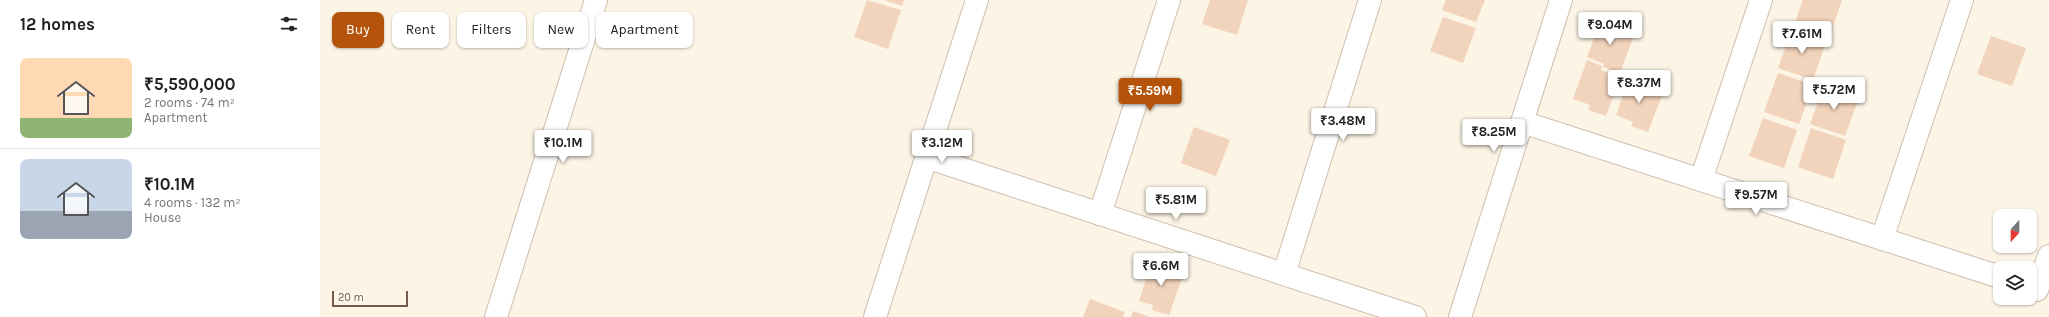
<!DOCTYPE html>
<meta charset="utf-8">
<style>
body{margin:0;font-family:Karla,sans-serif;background:#f6f6f6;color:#222;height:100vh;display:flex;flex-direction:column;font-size:15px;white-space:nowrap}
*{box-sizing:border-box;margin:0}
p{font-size:13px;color:#767676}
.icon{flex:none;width:22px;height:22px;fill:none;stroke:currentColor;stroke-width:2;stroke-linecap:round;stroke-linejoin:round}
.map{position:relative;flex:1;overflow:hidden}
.panel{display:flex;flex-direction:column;background:#fff;width:320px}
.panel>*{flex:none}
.guide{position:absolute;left:12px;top:12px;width:380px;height:36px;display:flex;gap:8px}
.needle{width:26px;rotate:201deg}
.tools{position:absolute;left:1673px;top:209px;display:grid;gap:8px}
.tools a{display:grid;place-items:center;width:44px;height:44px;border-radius:8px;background:#fff;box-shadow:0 1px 3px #0004;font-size:20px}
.scale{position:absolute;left:12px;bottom:10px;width:76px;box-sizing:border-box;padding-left:4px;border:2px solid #755a4a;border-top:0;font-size:11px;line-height:14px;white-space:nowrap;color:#755a4a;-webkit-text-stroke:3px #fff8eb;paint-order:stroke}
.price{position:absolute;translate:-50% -34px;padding:0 9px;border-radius:4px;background:#fff;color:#222;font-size:13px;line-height:26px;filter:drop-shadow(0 1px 2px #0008)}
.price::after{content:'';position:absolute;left:50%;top:24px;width:12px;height:9px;margin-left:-6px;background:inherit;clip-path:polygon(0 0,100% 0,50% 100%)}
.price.selected{background:#b45309;color:#fff}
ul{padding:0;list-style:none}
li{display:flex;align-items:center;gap:12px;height:100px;padding:0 20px}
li+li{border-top:1px solid #e0e0e0}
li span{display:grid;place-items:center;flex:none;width:112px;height:80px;border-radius:8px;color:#555}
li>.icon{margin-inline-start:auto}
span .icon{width:48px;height:48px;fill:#fffc;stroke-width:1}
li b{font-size:17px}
h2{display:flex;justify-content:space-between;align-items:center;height:48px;padding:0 20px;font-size:17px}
.tag{padding:0 14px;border-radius:8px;background:#fff;box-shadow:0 1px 3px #0004;font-size:14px;line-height:36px}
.tag.selected{background:#b45309;color:#fff}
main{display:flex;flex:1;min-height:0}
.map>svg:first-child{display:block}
</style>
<main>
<section class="panel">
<h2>12 homes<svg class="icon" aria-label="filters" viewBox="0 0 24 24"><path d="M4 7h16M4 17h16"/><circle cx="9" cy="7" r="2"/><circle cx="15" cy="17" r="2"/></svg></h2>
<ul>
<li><span style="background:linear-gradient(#ffd9b3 75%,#8fb573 0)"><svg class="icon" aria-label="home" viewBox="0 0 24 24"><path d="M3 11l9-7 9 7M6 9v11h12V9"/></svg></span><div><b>₹5,590,000</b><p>2 rooms · 74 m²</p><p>Apartment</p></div></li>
<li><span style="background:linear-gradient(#c9d6e8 65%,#9aa5b1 0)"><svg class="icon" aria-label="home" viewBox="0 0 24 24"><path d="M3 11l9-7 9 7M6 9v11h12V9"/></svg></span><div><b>₹10.1M</b><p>4 rooms · 132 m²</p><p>House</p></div></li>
</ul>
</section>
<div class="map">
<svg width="1729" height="317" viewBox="0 0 1729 317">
<rect width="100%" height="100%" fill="#fcf4e5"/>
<g fill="#f2d3bc">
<polygon points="547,0 581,10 568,49 534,37"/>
<polygon points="564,0 584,0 582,6"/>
<polygon points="890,0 928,0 917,35 882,24"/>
<polygon points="1126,0 1165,0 1156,22 1122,10"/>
<polygon points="1483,0 1522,0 1509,37 1474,25"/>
<polygon points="1123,17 1156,28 1143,63 1110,51"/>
<polygon points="1282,17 1297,23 1295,29 1314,35 1300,73 1283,67 1284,64 1267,57"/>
<polygon points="1472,29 1506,42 1493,80 1458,68"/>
<polygon points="1671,36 1706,48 1692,86 1657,74"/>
<polygon points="1267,60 1282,66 1281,70 1300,77 1286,116 1268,110 1270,105 1253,99"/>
<polygon points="1458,73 1493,85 1479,124 1444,112"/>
<polygon points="1310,76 1325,82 1323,86 1343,93 1328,132 1311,126 1313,122 1296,115"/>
<polygon points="1504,85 1539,98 1525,136 1490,124"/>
<polygon points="1443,118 1477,130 1464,168 1429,156"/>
<polygon points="874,127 910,140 896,176 861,163"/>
<polygon points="1491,128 1526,140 1513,179 1478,167"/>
<polygon points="832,261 864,272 849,315 832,310 833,305 819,301"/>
<polygon points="770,299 805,312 803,317 763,317"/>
<polygon points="813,311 830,317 811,317"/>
</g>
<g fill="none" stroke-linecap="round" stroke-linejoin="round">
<g stroke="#d0beae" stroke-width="24">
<g id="minor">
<polyline points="1202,122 1680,277"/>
<polyline points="606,157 1095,317"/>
<polyline points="1381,180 1441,0"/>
<polyline points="780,214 849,0"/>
<polyline points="1562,239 1642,0"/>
<polyline points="964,274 1050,0"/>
<polyline points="1710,287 1717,290 1729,256"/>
<polyline points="176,317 276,0"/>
<polyline points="555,317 657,0"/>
<polyline points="1140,317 1241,0"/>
</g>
</g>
<use href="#minor" stroke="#fff" stroke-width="22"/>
</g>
</svg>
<div class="tools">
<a><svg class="needle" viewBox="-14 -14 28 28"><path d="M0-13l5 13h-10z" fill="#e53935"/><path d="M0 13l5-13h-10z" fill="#767676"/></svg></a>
<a><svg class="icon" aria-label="layers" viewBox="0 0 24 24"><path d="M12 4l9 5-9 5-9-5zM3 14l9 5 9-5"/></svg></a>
</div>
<div class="scale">20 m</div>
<b class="price" style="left:1290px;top:46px">₹9.04M</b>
<b class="price" style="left:1482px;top:55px">₹7.61M</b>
<b class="price" style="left:1319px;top:104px">₹8.37M</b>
<b class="price" style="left:1514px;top:111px">₹5.72M</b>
<b class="price selected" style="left:830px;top:112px">₹5.59M</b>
<b class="price" style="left:1023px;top:142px">₹3.48M</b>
<b class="price" style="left:1174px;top:153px">₹8.25M</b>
<b class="price" style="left:243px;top:164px">₹10.1M</b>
<b class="price" style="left:622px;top:164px">₹3.12M</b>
<b class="price" style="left:1436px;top:216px">₹9.57M</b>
<b class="price" style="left:856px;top:221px">₹5.81M</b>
<b class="price" style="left:841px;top:287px">₹6.6M</b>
<div class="guide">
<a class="tag selected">Buy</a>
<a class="tag">Rent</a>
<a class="tag">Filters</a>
<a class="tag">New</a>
<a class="tag">Apartment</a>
</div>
</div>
</main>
